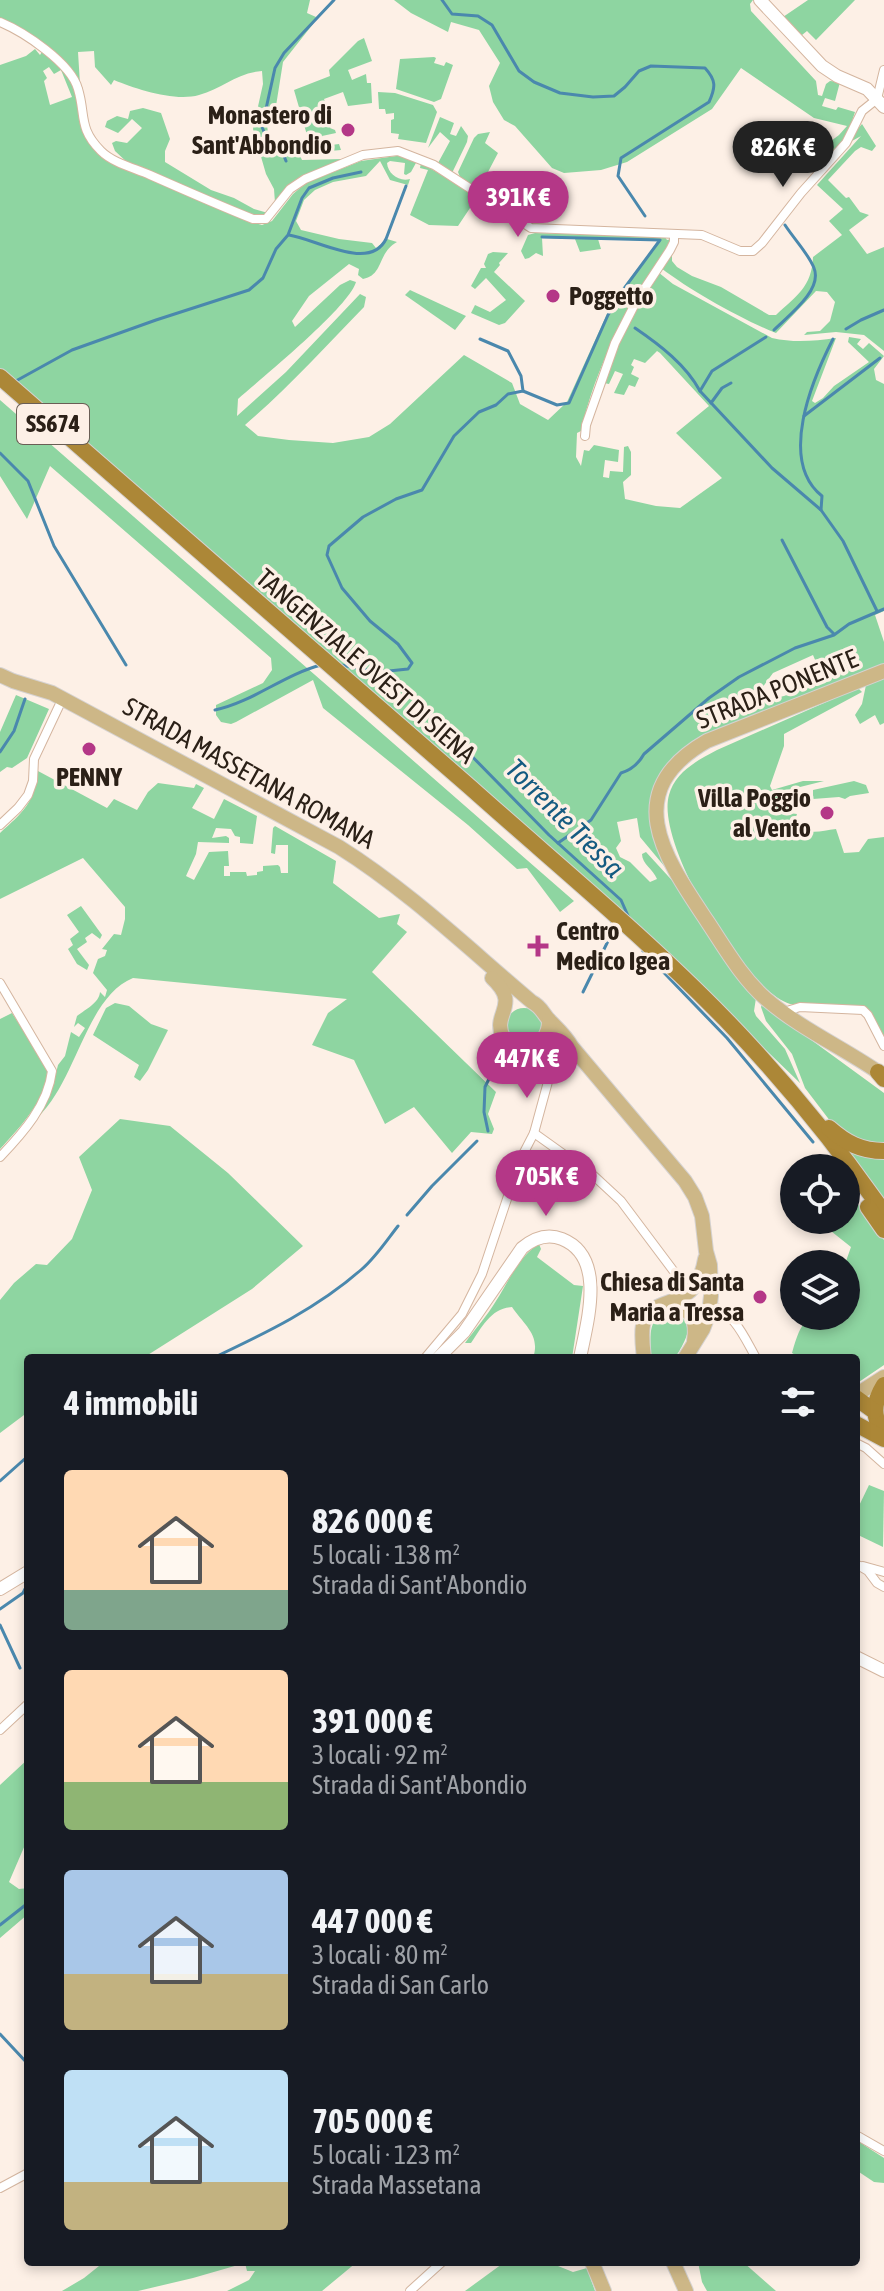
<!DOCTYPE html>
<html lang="it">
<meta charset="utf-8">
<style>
body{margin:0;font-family:"Asap Condensed",sans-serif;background:#20242c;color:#f1f3f6;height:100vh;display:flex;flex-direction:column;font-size:30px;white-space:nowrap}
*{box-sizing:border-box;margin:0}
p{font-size:26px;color:#9ea1a6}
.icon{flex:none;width:44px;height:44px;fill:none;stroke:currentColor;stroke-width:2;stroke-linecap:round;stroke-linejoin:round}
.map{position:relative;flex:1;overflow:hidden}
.details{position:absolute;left:24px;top:1354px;width:836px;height:912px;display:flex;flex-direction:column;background:#171b24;border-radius:8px;box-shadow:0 4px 12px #0003}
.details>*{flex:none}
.buttons{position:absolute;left:780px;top:1154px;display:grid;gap:16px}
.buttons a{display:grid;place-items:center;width:80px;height:80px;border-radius:50%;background:#171b24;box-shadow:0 4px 12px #0003;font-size:40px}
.price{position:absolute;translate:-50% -68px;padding:0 18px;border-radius:28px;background:#b43787;color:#fff;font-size:26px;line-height:52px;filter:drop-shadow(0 2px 4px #0008)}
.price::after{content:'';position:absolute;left:50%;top:48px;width:24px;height:18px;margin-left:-12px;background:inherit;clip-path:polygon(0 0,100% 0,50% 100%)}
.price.current{background:#222;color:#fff}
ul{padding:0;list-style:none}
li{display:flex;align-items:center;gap:24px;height:200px;padding:0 40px}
li span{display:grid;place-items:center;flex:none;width:224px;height:160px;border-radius:8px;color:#555}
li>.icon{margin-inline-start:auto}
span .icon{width:96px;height:96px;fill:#fffc;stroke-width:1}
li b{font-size:34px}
h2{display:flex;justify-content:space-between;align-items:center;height:96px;padding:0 40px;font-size:34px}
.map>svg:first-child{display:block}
</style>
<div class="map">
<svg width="884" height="2291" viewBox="0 0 884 2291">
<rect width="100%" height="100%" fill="#fdf0e6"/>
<g fill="#8ed5a1" fill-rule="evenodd">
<path d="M0,0H310L307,13L316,17L313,24L283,62L276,106L269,111C263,136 272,143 292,156L298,152L302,160L343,159C314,176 297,171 275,203L274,189L266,174L253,129L263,84L262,71C236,73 222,89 199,95C175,102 136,89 114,80L111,85L95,67L94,51L78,52L80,84L17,27L0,18Z"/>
<polygon points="394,0 753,0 750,4 751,11 816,81 818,95 822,96 826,84 830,81 840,82 835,101 825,98 822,106 836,110 838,107 855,112 845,142 833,156 824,153 814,144 815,138 823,147 839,135 847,126 814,118 741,68 712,109 627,162 601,170 564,173 552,168 515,126 504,120 493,102 489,86 500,63 479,30 451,22 448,32 411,13"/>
<polygon points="808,0 855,0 816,40 807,31 802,35 783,17"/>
<polygon points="364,38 372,61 348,70 352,80 366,74 367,83 371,83 372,103 348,106 343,92 324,99 333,122 330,128 335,130 336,133 322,136 324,146 339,144 341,150 319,152 311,149 294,90 330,76 329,70 358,41"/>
<path d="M35,49L40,55L42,52L55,61L75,85L92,145L251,222L262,225L272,221L293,194L306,183L361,161L403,155L417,161L411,172L406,175L404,174L405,163L390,161L387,163C388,174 399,182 410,179L408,185L390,180L380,161L366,176L333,182L315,190L304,200L296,221L301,230L339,239L372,243L376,248L387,239L397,242C377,253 384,275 363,279L358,275L359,269L349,264L309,296L292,321L295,327L340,285L350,280L356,282C349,307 262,378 238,399L237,416L286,372L360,294L366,297L364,307C325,347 288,388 245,425L258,436L289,440L333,443L369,437L390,424L464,355L512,383L520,404L548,420L567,402L607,314L622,289L659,241L598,239L601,249L580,252L575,239L542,238L543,256L536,253L529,258L525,259L521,251L528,235L535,233L665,237L667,240L671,239V243C631,301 597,361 581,431L577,433L576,457L581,466L584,450L589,451L594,445L619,450L618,462L605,460L603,477L609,478L610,471L623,472L624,447L628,446L631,452V475L623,482L625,499L656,506L680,508L722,478L676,433L709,406L660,353L657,351L645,363L634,359L631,365L634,367L631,374L639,378L635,387L629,385L624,395L614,393L623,374L615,371L609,384L604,383C617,343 636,309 658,272L673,284L772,338C794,343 814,341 836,338L812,401L815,403L823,398L834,386L869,362L848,342L849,337L861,339L857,344L863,349L869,343L884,356L874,369L876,380L884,384V611L875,615L884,642V666L764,712L661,775L655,785L652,799L670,873L640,837L637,818L617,822L621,841L616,848L620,857L630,862L650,882L657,879C653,869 642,864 642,854L646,852L679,888L756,998L754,1011L756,1016L785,1049L800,1083L740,1025L0,370V65L26,56ZM49,67L54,74L61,70L72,97L50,105L44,81L47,78L43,71ZM813,655L824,681L784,696L762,701V688L773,673Z"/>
<polygon points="434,57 436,58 434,63 444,66 446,62 453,65 441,99 434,102 396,89 400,59"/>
<polygon points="378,92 395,93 433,105 437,112 426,143 398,139 399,134 391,133 391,120 394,119 394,113 386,114 385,109 379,109"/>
<polygon points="143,108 161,113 170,139 165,151 165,162 211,190 234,198 254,209 268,213 266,215 253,217 130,165 115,151 112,143 116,141 127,143 142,128 132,119 118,133 105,127 107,121 117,116 128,119 130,111"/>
<polygon points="440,117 454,123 450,134 456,136 461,126 468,136 467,142 452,173 438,163 450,141 440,132 428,148"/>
<path d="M862,124L876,146L872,151L861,147L855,151L828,180L846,198L849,197L860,212L869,215L849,230L867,254L884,247V351L864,335L836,332L804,335L807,332L820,331L830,321L835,302L827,292L816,291L776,333C741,319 691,291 661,268L672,253V261L677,267L692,276L721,287L769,315H776C796,296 812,287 813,257L842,235L829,221L843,209L817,185L861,136L852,141L855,132Z"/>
<polygon points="490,132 485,143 498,153 479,189 460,177 458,172 474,138 478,134"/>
<polygon points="421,163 478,196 458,226 429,225 410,215 428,170 420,168"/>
<polygon points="493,252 508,253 499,263 500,265 494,272 525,301 505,323 499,325 471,313 475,305 490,312 506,300 486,278 475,289 471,286 481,268 486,268 484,264 488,254"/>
<polygon points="410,290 466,316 455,330 405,295"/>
<polygon points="0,400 574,901 560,912 527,868 517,869 468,825 323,708 313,680 236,722 231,724 221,722 216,715 216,705 263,683 272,670 271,658 50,466 27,519 0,476"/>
<polygon points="884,677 884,723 880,725 875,715 860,724 855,715 862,704 866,685"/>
<path d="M858,688L862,692L784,734V746L770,786L772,790L803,781H824L784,791L789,813L797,814L795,820C804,837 819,831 836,829L844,853L859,852L868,839L884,837V1042L865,1009L790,1004C744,990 655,843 669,795C675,772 698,760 717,750Z"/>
<polygon points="16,695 49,709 27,758 12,768 7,767 0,772 0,732"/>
<path d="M38,771L107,808L114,799L137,810L148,792L158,783L194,788L196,784L204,788L192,808L214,819L224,799L257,816L253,844L240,843V837L235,836L231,829L216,828L212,838L226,836L229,838V843L198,842L196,854L186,876L194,880L209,852L228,851L229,866H224V876H230V872H246L247,876L257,875V872L263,871V866L278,865L280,867L281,873H288V845H276L275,854L271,853L273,828L275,826L336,861L333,883L379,918L400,914L397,924L407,932L372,972L496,1092L488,1114L494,1129L492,1134L471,1132L452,1153L414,1107L385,1124L354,1060L312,1045L328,1013L347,999L133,978C86,997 77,1080 38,1117L53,1085L58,1065L65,1056L71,1032L79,1037L85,1028L78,1023L74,1027L77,1016C86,1009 99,1003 100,992L105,997L107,990L93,973L98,959L105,956L107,950L102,949L114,934L121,935L125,919V907L83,858L0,899V833C22,813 35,803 38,771Z"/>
<polygon points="854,781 866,785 869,793 850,796 845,799 839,797 813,799 813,790"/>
<polygon points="81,906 102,935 100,939 92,933 85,938 87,942 77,949 89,965 87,970 77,964 68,949 73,945 70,939 79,932 67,915"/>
<polygon points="115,1003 129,1006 151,1024 168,1030 148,1070 140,1081 134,1077 139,1065 93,1035 106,1008"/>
<polygon points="762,1004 884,1093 884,1148 837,1130 805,1088 792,1054 766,1021 761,1007"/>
<circle cx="524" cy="1026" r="18"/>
<path d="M12,1013L47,1067C49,1098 19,1128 0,1149V1019Z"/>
<polygon points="120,1119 170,1126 228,1173 303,1246 252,1289 143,1358 28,1358 28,1412 0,1433 0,1300 14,1283 36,1264 47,1265 72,1239 92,1190 79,1157"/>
<polygon points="841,1144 884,1154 884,1204"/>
<path d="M846,1188L884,1240V1365L856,1384V1358H801L792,1353C803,1314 807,1316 846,1316L845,1264L851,1247L817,1220H846Z"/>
<path d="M539,1244L541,1249L537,1257L574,1285L583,1286L572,1358H533C541,1335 524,1325 512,1307C491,1308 482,1327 471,1343H465C475,1329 487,1316 496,1301C509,1281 518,1257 539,1244Z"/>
<path d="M667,1311C701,1313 687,1340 675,1358H651C651,1339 646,1319 667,1311Z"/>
<polygon points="869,1485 884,1491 883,1547 856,1534 856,1512"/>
<polygon points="28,1759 28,1838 9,1882 19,1889 28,1888 28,1914 0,1938 0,1785"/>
<polygon points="856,2140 884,2158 884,2183 874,2182 856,2170"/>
<polygon points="104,2262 357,2262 322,2291 227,2291 249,2280 255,2271 247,2271 245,2263 193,2278 138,2291 62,2291 84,2278"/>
<polygon points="508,2262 548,2262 573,2272 587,2268 595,2291 465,2291 502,2264"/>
<polygon points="698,2262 743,2262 776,2291 707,2291 702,2282"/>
</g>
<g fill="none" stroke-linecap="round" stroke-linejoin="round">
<g stroke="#4a88ad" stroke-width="3">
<path d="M442,0L452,14L478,16L492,25L519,71L534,82L560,93L593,97L614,96L625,87L639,71L651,66L705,68C716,80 716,87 709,102L621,158L618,176L645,216"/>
<polyline points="286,161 284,156 268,141 262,127 275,68 284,53 334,0"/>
<path d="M289,235C316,239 370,272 386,239L406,186"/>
<path d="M635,328C660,345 686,365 700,391"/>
<polyline points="846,329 861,320 884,310"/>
<path d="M774,330C788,316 823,290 814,268C808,253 794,239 785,225"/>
<polyline points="766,337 712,371 700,391 772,468 821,510 843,541 877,611"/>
<polyline points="14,382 72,350 156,320 249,290 263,278 276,249 288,235 302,198 309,188 333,178 361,172"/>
<polyline points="523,391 557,405 569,403 608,315 623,290 660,240 542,237"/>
<polyline points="711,403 722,388 731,383"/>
<polyline points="804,416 880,358"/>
<polyline points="0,453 28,481 54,546 126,665"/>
<path d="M821,510L822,496C778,461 812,380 833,339"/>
<polyline points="782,540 827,627 834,634"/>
<polyline points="336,664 377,672 409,692 549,835 621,900 629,918"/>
<polyline points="379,672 408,669 412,663 398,644 370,621 342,588 327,555 329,546 363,517 396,499 422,490 454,436 479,412 496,405 508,394 523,391 521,376 508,351 480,339"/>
<path d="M215,710C253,702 283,675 321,665"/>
<polyline points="0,752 14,731 25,699"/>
<path d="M558,843L591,820L621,773C631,770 639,763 644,754L709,698L739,677L795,648L834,635L849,624L884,609"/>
<polyline points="643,951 727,1038 813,1142"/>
<polyline points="583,992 611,935 612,919"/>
<polyline points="488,1131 484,1112 485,1087 502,1052"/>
<polyline points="407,1215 432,1186 477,1141"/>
<path d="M213,1358C266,1333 318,1308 362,1269C376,1257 387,1240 398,1226"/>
<polyline points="0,1481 28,1456"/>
<polyline points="27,1554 28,1545"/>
<polyline points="0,1609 23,1593 25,1589"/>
<polyline points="0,1625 20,1668"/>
<polyline points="0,1925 28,1903"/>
<polyline points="0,2034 28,2064"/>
</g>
<g stroke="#d4b59f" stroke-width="10">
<g id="street">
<path d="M0,22C24,32 71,63 78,89C86,115 78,128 101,151C113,163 134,168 150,175C184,190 218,205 253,219H266L290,189L305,179L363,155L398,151L434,165L531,228L702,235L740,251H753L762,243L801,193L846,143L862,111L877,99L884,70"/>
<polyline points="585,436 586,425 615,343 637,300 670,250 674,242 674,235"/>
<polyline points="0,825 18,808 28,795 33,781 34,759 59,706"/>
<path d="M0,983L52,1071C48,1105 23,1133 0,1157"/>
<polyline points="786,1014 790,1010 800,1007 863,1010 868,1015 884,1046"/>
<polyline points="534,1133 594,1176 621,1201 675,1273"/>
<path d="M710,1305C736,1315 743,1335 756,1358"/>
<polyline points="425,1358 462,1314 482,1274 520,1160 534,1133 549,1078 546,1070 529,1050"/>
<polyline points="856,1443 866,1448 884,1464"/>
<polyline points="856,1564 868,1571 877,1583 884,1587"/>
<polyline points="863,1566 884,1572"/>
<polyline points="0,1730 28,1704"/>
<polyline points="856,2135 884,2151"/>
<polyline points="0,2188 28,2173"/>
<polyline points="410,2291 442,2262"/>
</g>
</g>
<g stroke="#d4b59f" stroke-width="14">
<g id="secondary">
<polyline points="760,0 822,66 837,76 867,89 884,107"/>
<path d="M438,1358L464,1332L522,1248C534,1238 547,1233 562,1239C607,1257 587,1322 580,1358"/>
<polyline points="0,1589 28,1572"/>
<polyline points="856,1657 884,1671"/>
</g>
</g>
<g stroke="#d5d2d1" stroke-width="16">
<g id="primary">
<path d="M884,671L707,741C618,792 665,858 707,921C725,948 742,978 766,999C802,1030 846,1049 884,1076"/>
<path d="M0,675L13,681L52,693L339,847C409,891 469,949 532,1002C542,1007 543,1014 550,1021C560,1031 565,1035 572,1047L685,1181L695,1197L702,1216L706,1251L710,1265L711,1296L709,1313L703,1329L685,1358"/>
<path d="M492,978C522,1006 491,1013 503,1037C516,1063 550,1048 549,1020"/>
<path d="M666,1304C689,1306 698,1318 694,1341"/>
<path d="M644,1358C643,1348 641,1336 643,1325C650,1291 696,1316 705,1259"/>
<polyline points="856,1395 884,1377"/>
<polyline points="592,2262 604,2291"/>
<polyline points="673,2262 686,2291"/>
</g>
</g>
<g stroke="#d5d2d1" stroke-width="18">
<g id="highway">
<path d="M0,377C157,515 314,651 471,788C556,864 645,937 725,1019C783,1079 836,1144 884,1213"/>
<polyline points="878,1072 884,1079"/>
<path d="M829,1128C846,1143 861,1151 884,1151"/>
<polyline points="868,1207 884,1230"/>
<path d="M884,1385C872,1404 873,1417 884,1437"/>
<polyline points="856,1398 874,1411"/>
<polyline points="856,1424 884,1439"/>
</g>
</g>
<use href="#street" stroke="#fff" stroke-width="8"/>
<use href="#secondary" stroke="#fff" stroke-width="12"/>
<use href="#primary" stroke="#cdb787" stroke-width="14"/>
<use href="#highway" stroke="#ac8737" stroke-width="16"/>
</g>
<g fill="#b43787" stroke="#fdf0e6" stroke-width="3">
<circle cx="348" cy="130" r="8"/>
<circle cx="553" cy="296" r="8"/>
<circle cx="89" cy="749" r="8"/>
<circle cx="827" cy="813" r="8"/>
<path d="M534 934h8v8h8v8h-8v8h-8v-8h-8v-8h8z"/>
<circle cx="760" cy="1297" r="8"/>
</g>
<g text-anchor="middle" stroke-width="7" stroke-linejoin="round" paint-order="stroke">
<rect fill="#fdf0e6" stroke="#6a5e55" stroke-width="2" x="17" y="404" width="72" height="40" rx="6"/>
<g font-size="24" font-weight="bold" fill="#2b2017">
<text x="53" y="432">SS674</text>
</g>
<g font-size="26" font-weight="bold" fill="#2b2017" stroke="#fdf0e6" text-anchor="end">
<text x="332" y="124">Monastero di<tspan x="332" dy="30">Sant'Abbondio</tspan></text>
<text x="569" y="305" text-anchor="start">Poggetto</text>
<text x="89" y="786" text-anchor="middle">PENNY</text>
<text x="811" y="807">Villa Poggio<tspan x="811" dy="30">al Vento</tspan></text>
<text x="556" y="940" text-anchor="start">Centro<tspan x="556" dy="30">Medico Igea</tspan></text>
<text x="744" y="1291">Chiesa di Santa<tspan x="744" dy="30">Maria a Tressa</tspan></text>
</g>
<g font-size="26" fill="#2b2017" stroke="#fdf0e6">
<text transform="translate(366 666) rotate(41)" y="9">TANGENZIALE OVEST DI SIENA</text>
<text transform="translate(777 689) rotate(-22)" y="9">STRADA PONENTE</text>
<text transform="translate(249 773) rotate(29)" y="9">STRADA MASSETANA ROMANA</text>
</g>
<g font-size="28" font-style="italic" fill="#155b81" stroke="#fdf0e6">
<text transform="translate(565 818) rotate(45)" y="10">Torrente Tressa</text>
</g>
</g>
</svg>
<div class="buttons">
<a><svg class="icon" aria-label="locate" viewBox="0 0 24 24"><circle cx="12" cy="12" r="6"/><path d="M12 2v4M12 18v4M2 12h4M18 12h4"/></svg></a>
<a><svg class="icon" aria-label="layers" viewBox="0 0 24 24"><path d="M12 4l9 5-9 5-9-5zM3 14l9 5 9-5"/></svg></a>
</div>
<b class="price current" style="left:783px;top:189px">826K €</b>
<b class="price" style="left:518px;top:239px">391K €</b>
<b class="price" style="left:527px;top:1100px">447K €</b>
<b class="price" style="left:546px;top:1218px">705K €</b>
<section class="details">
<h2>4 immobili<svg class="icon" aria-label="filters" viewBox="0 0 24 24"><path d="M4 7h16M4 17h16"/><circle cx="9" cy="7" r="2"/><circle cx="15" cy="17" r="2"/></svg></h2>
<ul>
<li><span style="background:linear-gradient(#ffd9b3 75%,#7fa58c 0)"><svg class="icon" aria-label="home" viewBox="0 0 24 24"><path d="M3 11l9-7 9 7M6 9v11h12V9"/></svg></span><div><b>826 000 €</b><p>5 locali · 138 m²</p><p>Strada di Sant'Abondio</p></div></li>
<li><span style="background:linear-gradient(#ffd9b3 70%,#8fb573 0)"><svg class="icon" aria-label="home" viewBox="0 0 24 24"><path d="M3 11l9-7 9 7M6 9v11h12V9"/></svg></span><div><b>391 000 €</b><p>3 locali · 92 m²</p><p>Strada di Sant'Abondio</p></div></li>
<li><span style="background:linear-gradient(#a9c7e8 65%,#c2b280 0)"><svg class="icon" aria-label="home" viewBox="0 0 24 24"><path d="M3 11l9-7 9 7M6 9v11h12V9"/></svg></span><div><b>447 000 €</b><p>3 locali · 80 m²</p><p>Strada di San Carlo</p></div></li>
<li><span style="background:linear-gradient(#bfe0f5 70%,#c2b280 0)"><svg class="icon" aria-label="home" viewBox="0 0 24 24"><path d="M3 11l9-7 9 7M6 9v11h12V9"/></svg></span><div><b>705 000 €</b><p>5 locali · 123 m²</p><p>Strada Massetana</p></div></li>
</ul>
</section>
</div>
